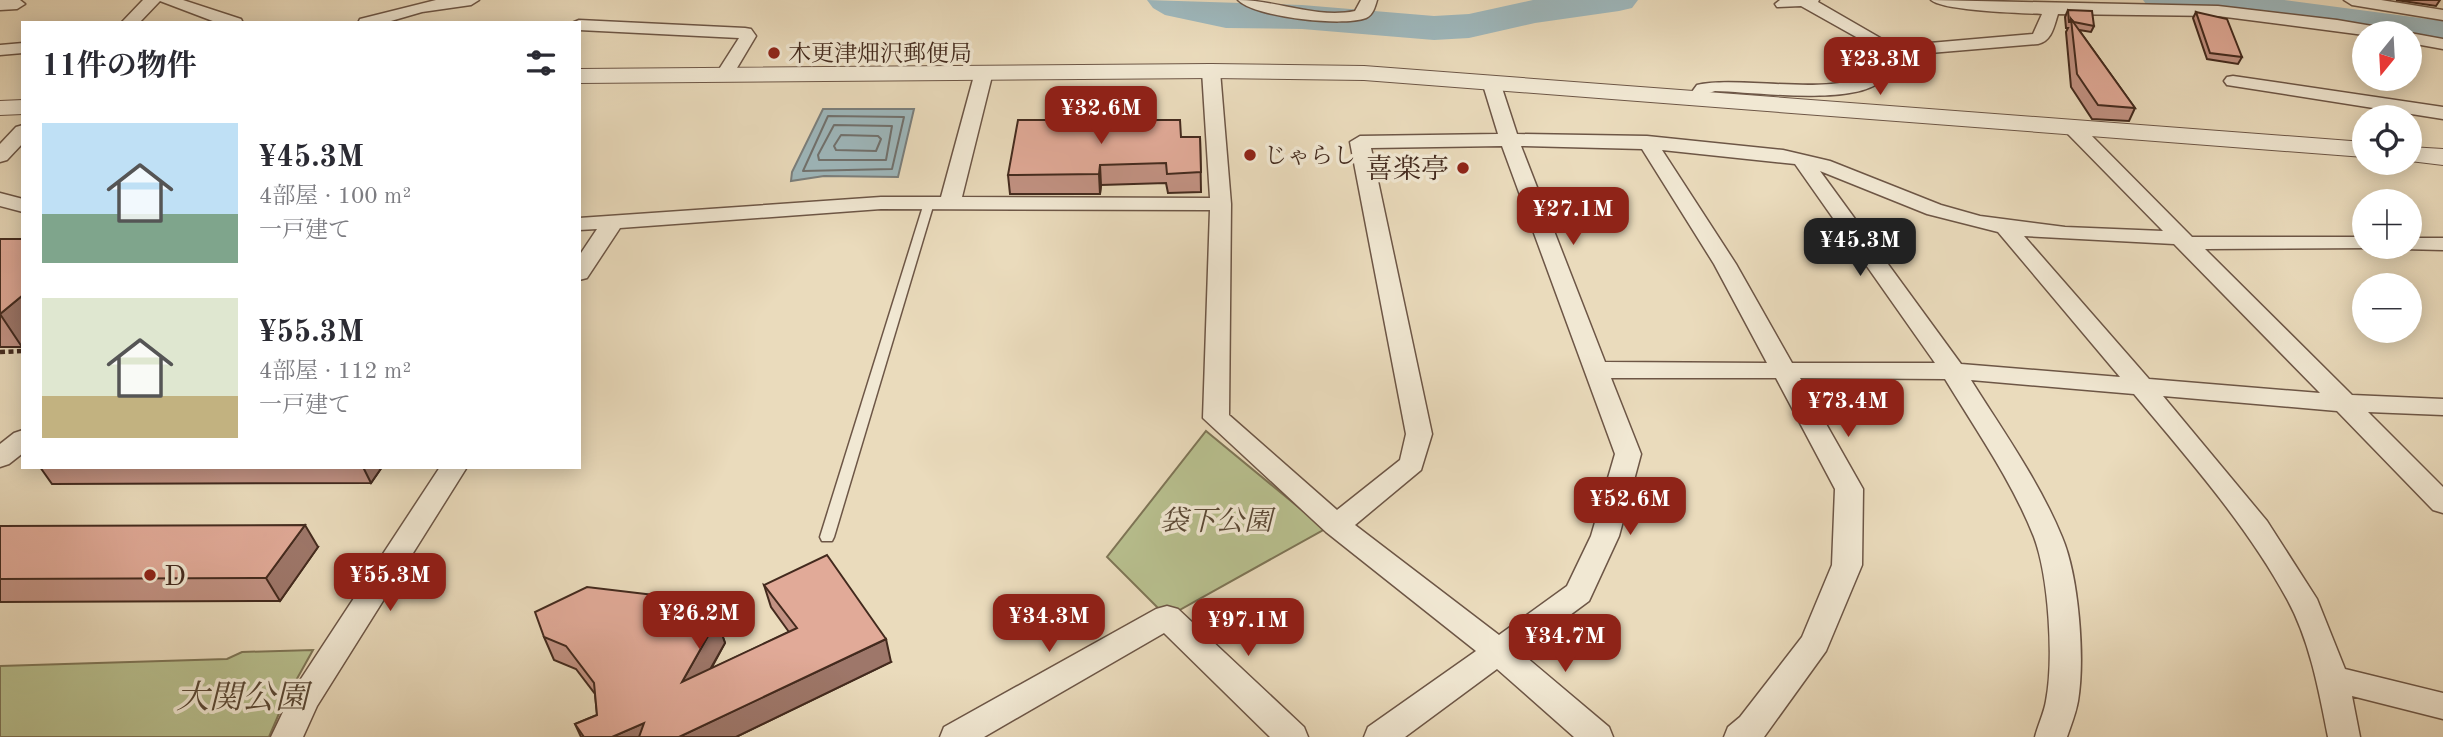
<!DOCTYPE html>
<html lang="ja">
<meta charset="utf-8">
<style>
body{margin:0;font-family:"Old Standard TT","Noto Serif JP",serif;background:#f2f2f3;color:#2b2b33;height:100vh;display:flex;flex-direction:column;font-size:26px;white-space:nowrap}
*{box-sizing:border-box;margin:0}
p{font-size:23px;color:#7c7c81}
.icon{flex:none;width:38px;height:38px;fill:none;stroke:currentColor;stroke-width:2;stroke-linecap:round;stroke-linejoin:round}
.map{position:relative;flex:1;overflow:hidden}
.drawer{position:absolute;left:21px;top:21px;width:560px;height:448px;display:flex;flex-direction:column;background:#fff;border-radius:0px;box-shadow:0 4px 18px #0003}
.drawer>*{flex:none}
.needle{width:46px;rotate:198deg}
.buttons{position:absolute;left:2352px;top:21px;display:grid;gap:14px}
.buttons a{display:grid;place-items:center;width:70px;height:70px;border-radius:50%;background:#fff;box-shadow:0 4px 18px #0003;font-size:35px}
.price{position:absolute;translate:-50% -60px;padding:0 16px;border-radius:14px;background:#8f2418;color:#fff;font-size:23px;line-height:46px;filter:drop-shadow(0 2px 4px #0008)}
.price::after{content:'';position:absolute;left:50%;top:42px;width:21px;height:16px;margin-left:-10px;background:inherit;clip-path:polygon(0 0,100% 0,50% 100%)}
.price.current{background:#222;color:#fff}
ul{padding:0;list-style:none}
li{display:flex;align-items:center;gap:21px;height:175px;padding:0 21px}
li span{display:grid;place-items:center;flex:none;width:196px;height:140px;border-radius:0px;color:#555}
li>.icon{margin-inline-start:auto}
span .icon{width:84px;height:84px;fill:#fffc;stroke-width:1}
li b{font-size:30px}
h2{display:flex;justify-content:space-between;align-items:center;height:84px;padding:0 21px;font-size:30px}
.map>svg:first-child{display:block}
</style>
<div class="map">
<svg width="2443" height="737" viewBox="0 0 2443 737">
<rect width="100%" height="100%" fill="#eadbbc"/>
<filter id="stains"><feTurbulence type="fractalNoise" baseFrequency=".00286" numOctaves="4"/><feColorMatrix values="0 0 0 0 .2 0 0 0 0 .09 0 0 0 0 .02 0 0 0 .5 -.17"/></filter>
<radialGradient id="worn" r=".72"><stop offset=".6" stop-color="#630" stop-opacity="0"/><stop offset="1" stop-color="#630" stop-opacity=".3"/></radialGradient>
<g fill="#b8c08f" stroke="#7e7556" stroke-width="2">
<polygon points="1206,431 1325,529 1167,617 1107,557"/>
<polygon points="313,650 284,702 269,737 0,737 0,666 227,659 242,652"/>
</g>
<polygon fill="#9eb8bd" stroke="#7a7f7d" stroke-width="2" points="823,109 914,109 898,177 824,176 791,181 792,172"/>
<g fill="none" stroke-linecap="round" stroke-linejoin="round">
<g stroke="#70716e" stroke-width="2">
<polygon points="828,116 904,117 892,169 803,171"/>
<polygon points="834,125 892,126 886,160 819,160 818,155"/>
<polygon points="841,135 878,136 881,139 876,151 836,150 834,146"/>
</g>
<g fill="#9eb8bd" fill-rule="evenodd">
<polygon points="1147,0 1302,5 1434,16 1469,14 1533,0 1638,0 1632,8 1619,11 1535,23 1469,38 1434,40 1302,29 1226,28 1165,15 1153,8"/>
<polygon points="2143,0 2284,0 2443,21 2443,45 2410,40 2410,33 2364,34 2149,8"/>
</g>
<g stroke="#6d5646" stroke-width="3">
<polygon id="service" points="929,200 934,203 834,537 832,541 822,541 820,537 924,203"/>
</g>
<g stroke="#6d5646" stroke-width="3">
<g id="minor">
<polygon points="0,0 20,0 25,4 17,9 0,10"/>
<polygon points="143,0 183,0 241,19 243,23 218,23 160,1 139,23 121,23"/>
<polygon points="436,0 479,0 471,5 422,12 384,23 358,23 360,19"/>
<path d="M1238,0C1277,0 1316,19 1355,11L1361,0H1377C1375,7 1373,15 1366,18C1343,27 1254,17 1238,0Z"/>
<path d="M1780,0H1819L1818,2L1889,43L1918,44L2033,34L2042,14C2022,13 1943,11 1931,0L2218,6L2337,20L2384,28L2392,33L2364,35L2218,16L2058,14C2054,26 2052,41 2038,44L1918,54L1892,53C1890,64 1887,76 1878,83C1849,105 1752,92 1715,91L1709,93L1701,104H1689L1686,100L1697,85C1739,75 1839,98 1869,72L1874,47L1801,6L1777,7L1775,4Z"/>
<polygon points="2344,0 2381,0 2443,10 2443,20 2352,5"/>
<polygon points="579,20 745,28 751,29 756,36 731,78 725,79 716,74 739,38 579,30 579,23 572,23"/>
<polygon points="2409,33 2410,33 2443,39 2443,49 2410,43"/>
<polygon points="23,43 23,53 0,55 0,45"/>
<path d="M1211,66L1220,71L1231,204L1229,415L1337,510L1400,460L1406,434L1350,142L1360,136L1498,134L1483,85L1486,81H1498L1501,85L1517,134L1647,136L1783,150L1830,161L1941,205L1980,216L2065,227L2163,231L2065,131L2063,127L2072,121L2079,123L2192,237H2364V247L2372,248L2205,249L2352,395L2443,399V415L2368,412L2443,487V513L2433,510L2337,411L2163,396L2267,521L2317,599L2345,669L2443,693V719L2352,696L2360,737H2328C2319,691 2310,641 2287,599C2246,524 2188,459 2134,394L1971,380C2003,431 2039,481 2062,537C2079,577 2085,659 2078,701C2076,713 2071,725 2067,737H2035C2038,725 2044,713 2046,701C2054,660 2049,577 2034,537C2012,481 1976,430 1945,379L1800,378L1863,489L1862,565L1826,651L1764,737H1724L1728,727L1740,717L1802,637L1832,565L1835,489L1776,378H1611L1641,454L1619,536L1589,601L1520,652L1609,727L1613,737H1574L1497,669L1405,737H1364L1368,727L1476,651L1326,532L1203,418L1210,210L881,209L620,228L587,278L579,280V256L597,229L579,230V218L881,197H941L975,72L984,67L993,72L962,197L1210,198L1202,71ZM1502,146L1615,454L1591,536L1567,586L1499,635L1355,525L1421,470L1432,434L1371,148ZM1521,146L1642,149L1714,264L1767,363L1605,362ZM1662,150L1795,164L1935,363H1792L1736,264ZM1820,171L1927,214L1998,232L2120,377L1961,364ZM2024,236L2174,244L2320,393L2149,379Z"/>
<polygon points="2233,76 2443,107 2443,119 2227,85 2224,81 2227,77"/>
<polygon points="23,125 23,143 7,160 0,162 0,144 16,127"/>
<polygon points="0,193 23,199 23,212 0,206"/>
<polygon points="2410,238 2443,238 2443,250 2402,249 2401,247 2410,247"/>
<polygon points="23,430 23,453 9,464 0,467 0,444 14,433"/>
<polygon points="440,467 467,467 317,706 303,737 271,737 293,691"/>
<polygon points="1167,606 1178,609 1304,727 1308,737 1270,737 1164,633 984,737 940,737 944,727 1156,609"/>
</g>
</g>
<g stroke="#6d5646" stroke-width="2">
<g id="tertiary">
<polygon points="1211,64 1364,66 2364,142 2364,157 1364,80 1211,78 579,83 579,69"/>
<polygon points="23,100 23,114 0,115 0,101"/>
<polygon points="2410,147 2443,149 2443,165 2410,161"/>
</g>
</g>
<polyline stroke="#432a1e" stroke-width="4.5" stroke-dasharray="5 3.5" stroke-linecap="butt" points="0,352 23,351"/>
<use href="#service" fill="#f1e8d3" fill-rule="evenodd"/>
<use href="#minor" fill="#f1e8d3" fill-rule="evenodd"/>
<use href="#tertiary" fill="#f1e8d3" fill-rule="evenodd"/>
</g>
<g fill="#c29283" stroke="#432a1e" stroke-width="2">
<polygon points="2396,0 2440,0 2436,6"/>
<polygon points="2068,10 2094,26 2091,32 2079,30 2135,108 2129,121 2092,119 2071,87 2066,32 2068,28 2066,28 2065,17"/>
<polygon points="2196,12 2242,57 2238,64 2207,59 2193,18"/>
<polygon points="1181,137 1200,137 1201,192 1168,193 1166,183 1101,185 1100,194 1010,194 1008,175"/>
<polygon points="0,239 23,239 22,347 0,347"/>
<polygon points="40,467 382,467 371,483 52,484"/>
<polygon points="0,526 318,547 280,601 0,602"/>
<polygon points="764,585 891,662 736,737 581,737 575,724 597,715 595,694 576,669 554,660 544,637 717,620 725,643 711,669 789,632 771,607"/>
</g>
<g fill="#9e776a" stroke="#432a1e" stroke-width="2">
<polygon points="1100,165 1101,185 1100,194 1099,174"/>
<polygon points="23,295 23,346 22,347 0,314"/>
<polygon points="363,467 382,467 371,483"/>
<polygon points="305,525 318,547 280,601 266,578"/>
<polygon points="717,620 725,643 690,705 682,682"/>
<polygon points="886,639 891,662 736,737 679,737"/>
<polygon points="644,723 650,737 612,737"/>
</g>
<g fill="#e1aa98" stroke="#432a1e" stroke-width="2">
<polygon points="2068,10 2092,11 2094,26 2074,22 2071,19 2070,22 2069,22"/>
<polygon points="2196,12 2227,19 2242,57 2210,53"/>
<polygon points="2071,19 2135,108 2098,105 2077,74"/>
<polygon points="1018,120 1180,120 1181,137 1200,137 1201,172 1167,174 1166,163 1100,165 1099,174 1008,175"/>
<polygon points="0,239 23,239 23,295 0,314"/>
<polygon points="305,525 266,578 0,579 0,526"/>
<polygon points="827,555 886,639 679,737 639,737 644,723 612,737 584,737 575,724 597,715 594,683 566,646 544,637 535,612 587,587 696,600 717,620 682,682 797,628 764,585"/>
</g>
<g fill="#8f2418" stroke="#f1e8d3" stroke-width="2.5">
<circle cx="774" cy="53" r="7"/>
<circle cx="1250" cy="155" r="7"/>
<circle cx="1463" cy="168" r="7"/>
<circle cx="150" cy="575" r="7"/>
</g>
<g text-anchor="middle" stroke-width="7" stroke-linejoin="round" paint-order="stroke">
<g font-size="23" fill="#432a1e" stroke="#f1e8d3" text-anchor="start">
<text x="788" y="61">木更津畑沢郵便局</text>
<text x="1264" y="163">じゃらし</text>
</g>
<g font-size="28" fill="#432a1e" stroke="#f1e8d3" text-anchor="end">
<text x="1449" y="178">喜楽亭</text>
<text x="164" y="585" text-anchor="start">D</text>
</g>
<g font-size="28" font-style="italic" fill="#5a4835" stroke="#f1e8d3">
<text x="1216" y="530">袋下公園</text>
</g>
<g font-size="33" font-style="italic" fill="#5a4835" stroke="#f1e8d3">
<text x="242" y="708">大関公園</text>
</g>
</g>
<rect width="100%" height="100%" filter="url(#stains)"/>
<rect width="100%" height="100%" fill="url(#worn)"/>
</svg>
<div class="buttons">
<a><svg class="needle" viewBox="-14 -14 28 28"><path d="M0-13l5 13h-10z" fill="#e53935"/><path d="M0 13l5-13h-10z" fill="#7c7c81"/></svg></a>
<a><svg class="icon" aria-label="locate" viewBox="0 0 24 24"><circle cx="12" cy="12" r="6"/><path d="M12 2v4M12 18v4M2 12h4M18 12h4"/></svg></a>
<a>+</a>
<a>−</a>
</div>
<b class="price" style="left:1880px;top:97px">¥23.3M</b>
<b class="price" style="left:1101px;top:146px">¥32.6M</b>
<b class="price" style="left:1573px;top:247px">¥27.1M</b>
<b class="price current" style="left:1860px;top:278px">¥45.3M</b>
<b class="price" style="left:1848px;top:439px">¥73.4M</b>
<b class="price" style="left:1630px;top:537px">¥52.6M</b>
<b class="price" style="left:390px;top:613px">¥55.3M</b>
<b class="price" style="left:699px;top:651px">¥26.2M</b>
<b class="price" style="left:1049px;top:654px">¥34.3M</b>
<b class="price" style="left:1248px;top:658px">¥97.1M</b>
<b class="price" style="left:1565px;top:674px">¥34.7M</b>
<section class="drawer">
<h2>11件の物件<svg class="icon" aria-label="filters" viewBox="0 0 24 24"><path d="M4 7h16M4 17h16"/><circle cx="9" cy="7" r="2"/><circle cx="15" cy="17" r="2"/></svg></h2>
<ul>
<li><span style="background:linear-gradient(#bfe0f5 65%,#7fa58c 0)"><svg class="icon" aria-label="home" viewBox="0 0 24 24"><path d="M3 11l9-7 9 7M6 9v11h12V9"/></svg></span><div><b>¥45.3M</b><p>4部屋 · 100 m²</p><p>一戸建て</p></div></li>
<li><span style="background:linear-gradient(#dfe7d0 70%,#c2b280 0)"><svg class="icon" aria-label="home" viewBox="0 0 24 24"><path d="M3 11l9-7 9 7M6 9v11h12V9"/></svg></span><div><b>¥55.3M</b><p>4部屋 · 112 m²</p><p>一戸建て</p></div></li>
</ul>
</section>
</div>
